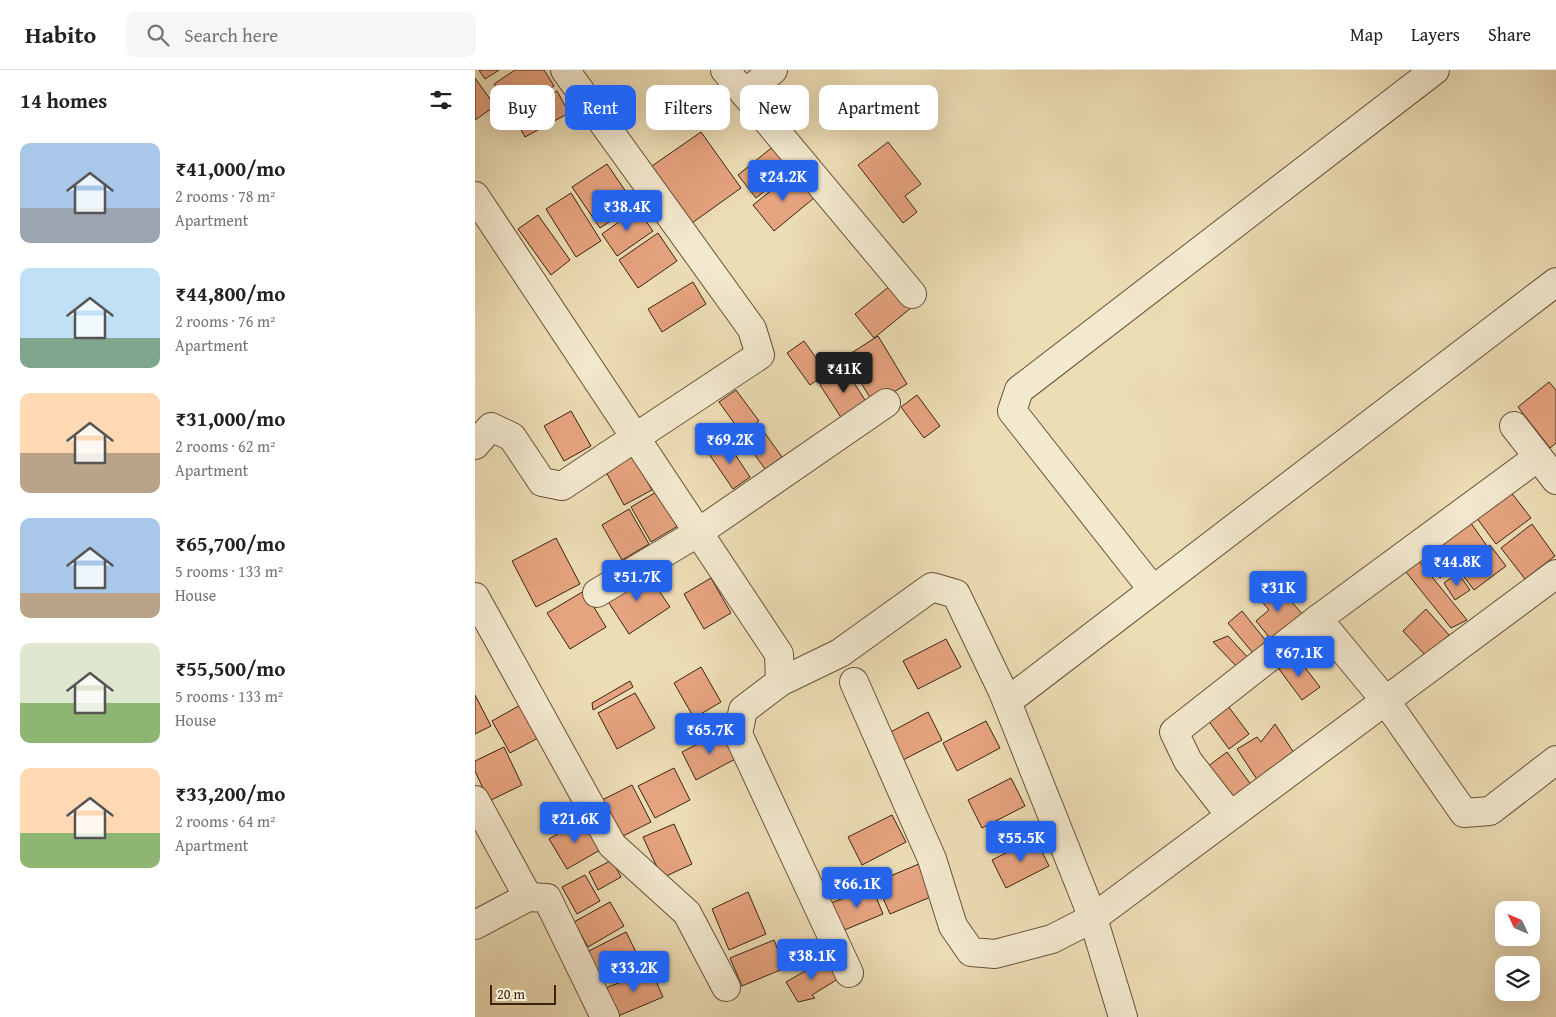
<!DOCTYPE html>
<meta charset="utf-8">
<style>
body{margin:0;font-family:"Gentium Book Plus",serif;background:#f6f6f6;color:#222;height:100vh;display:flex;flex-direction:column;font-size:19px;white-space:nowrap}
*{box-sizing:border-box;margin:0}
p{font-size:16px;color:#767676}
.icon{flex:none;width:28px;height:28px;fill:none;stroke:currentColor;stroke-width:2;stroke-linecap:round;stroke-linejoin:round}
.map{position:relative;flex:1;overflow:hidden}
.details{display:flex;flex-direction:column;background:#fff;width:475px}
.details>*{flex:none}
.guide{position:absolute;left:15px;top:15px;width:475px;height:45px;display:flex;gap:10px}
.needle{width:32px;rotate:314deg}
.buttons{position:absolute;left:1020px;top:831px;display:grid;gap:10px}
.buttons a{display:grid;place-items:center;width:45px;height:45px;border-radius:10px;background:#fff;box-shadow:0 5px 20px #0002;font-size:25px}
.scale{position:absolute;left:15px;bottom:12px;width:66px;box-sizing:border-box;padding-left:5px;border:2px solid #3a2411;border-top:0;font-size:14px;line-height:18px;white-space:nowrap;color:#3a2411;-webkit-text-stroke:4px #f3e9cf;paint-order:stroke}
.price{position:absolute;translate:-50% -42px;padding:0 11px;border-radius:5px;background:#2563eb;color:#fff;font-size:16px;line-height:32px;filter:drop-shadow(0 1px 2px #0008)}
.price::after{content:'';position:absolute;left:50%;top:30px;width:15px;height:11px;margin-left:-8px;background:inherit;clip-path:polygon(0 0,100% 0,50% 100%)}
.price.active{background:#222;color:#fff}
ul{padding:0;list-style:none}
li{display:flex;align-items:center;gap:15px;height:125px;padding:0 20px}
li span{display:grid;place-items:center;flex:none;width:140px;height:100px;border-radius:10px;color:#555}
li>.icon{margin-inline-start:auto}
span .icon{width:60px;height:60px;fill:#fffc;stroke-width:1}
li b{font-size:21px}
h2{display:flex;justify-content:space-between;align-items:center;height:60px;padding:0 20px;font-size:21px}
.chip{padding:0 18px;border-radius:10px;background:#fff;box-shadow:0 5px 20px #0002;font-size:18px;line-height:45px}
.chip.active{background:#2563eb;color:#fff}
header{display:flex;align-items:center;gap:30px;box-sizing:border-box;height:70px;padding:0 25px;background:#fff;border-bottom:1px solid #e0e0e0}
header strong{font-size:24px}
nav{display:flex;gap:28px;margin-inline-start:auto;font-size:18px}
.search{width:350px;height:45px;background:#f6f6f6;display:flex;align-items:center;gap:12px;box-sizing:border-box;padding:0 18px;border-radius:10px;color:#767676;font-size:19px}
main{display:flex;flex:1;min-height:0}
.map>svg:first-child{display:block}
</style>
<header>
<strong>Habito</strong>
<div class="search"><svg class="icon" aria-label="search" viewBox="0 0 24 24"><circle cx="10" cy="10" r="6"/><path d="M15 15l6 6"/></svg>Search here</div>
<nav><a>Map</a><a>Layers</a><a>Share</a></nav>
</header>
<main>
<section class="details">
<h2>14 homes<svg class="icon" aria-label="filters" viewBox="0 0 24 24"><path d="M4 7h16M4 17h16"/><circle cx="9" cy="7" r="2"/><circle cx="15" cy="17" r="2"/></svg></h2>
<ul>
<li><span style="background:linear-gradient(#a9c7e8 65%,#9aa5b1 0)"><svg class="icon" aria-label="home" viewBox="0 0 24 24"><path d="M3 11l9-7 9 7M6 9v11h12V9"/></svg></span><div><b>₹41,000/mo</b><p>2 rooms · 78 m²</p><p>Apartment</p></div></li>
<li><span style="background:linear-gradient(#bfe0f5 70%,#7fa58c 0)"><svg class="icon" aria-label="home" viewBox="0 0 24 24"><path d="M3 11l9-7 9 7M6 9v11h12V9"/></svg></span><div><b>₹44,800/mo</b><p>2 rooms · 76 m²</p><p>Apartment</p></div></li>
<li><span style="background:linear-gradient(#ffd9b3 60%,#b9a48a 0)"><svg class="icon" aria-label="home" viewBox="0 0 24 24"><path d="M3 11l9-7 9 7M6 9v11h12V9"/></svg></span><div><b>₹31,000/mo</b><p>2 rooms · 62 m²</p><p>Apartment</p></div></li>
<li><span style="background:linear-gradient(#a9c7e8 75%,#b9a48a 0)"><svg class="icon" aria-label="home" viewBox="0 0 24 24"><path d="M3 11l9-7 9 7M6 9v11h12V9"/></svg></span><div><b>₹65,700/mo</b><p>5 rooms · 133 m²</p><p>House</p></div></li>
<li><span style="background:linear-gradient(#dfe7d0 60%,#8fb573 0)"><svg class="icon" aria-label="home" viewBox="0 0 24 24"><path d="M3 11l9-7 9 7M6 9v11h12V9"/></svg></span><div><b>₹55,500/mo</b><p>5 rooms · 133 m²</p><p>House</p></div></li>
<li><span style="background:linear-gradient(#ffd9b3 65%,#8fb573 0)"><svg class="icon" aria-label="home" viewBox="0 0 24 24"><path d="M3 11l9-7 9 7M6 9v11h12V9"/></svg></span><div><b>₹33,200/mo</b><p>2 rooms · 64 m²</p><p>Apartment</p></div></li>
</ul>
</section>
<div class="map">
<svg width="1081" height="947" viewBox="0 0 1081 947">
<rect width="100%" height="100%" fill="#edddb5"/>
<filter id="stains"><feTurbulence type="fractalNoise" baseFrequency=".004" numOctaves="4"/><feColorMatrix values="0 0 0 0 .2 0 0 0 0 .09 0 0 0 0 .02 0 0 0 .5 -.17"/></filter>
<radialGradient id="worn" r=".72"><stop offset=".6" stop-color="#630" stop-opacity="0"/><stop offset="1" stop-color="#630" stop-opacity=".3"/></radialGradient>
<g fill="#e6a37f" stroke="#3a2411">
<polygon points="4,0 24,0 10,9"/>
<polygon points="40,0 69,0 79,16 37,43 19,14"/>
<polygon points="0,8 20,36 0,50"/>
<polygon points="82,21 94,43 50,67 38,45"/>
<polygon points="226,62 266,118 217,153 177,96"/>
<polygon points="413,72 446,114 430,126 442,142 428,153 383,95"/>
<polygon points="300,75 318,98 281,128 263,105"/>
<polygon points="132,94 160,135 125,158 97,117"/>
<polygon points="318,103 339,128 299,161 278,135"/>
<polygon points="96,123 126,171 101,187 71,139"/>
<polygon points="162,139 178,161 142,186 127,164"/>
<polygon points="63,145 95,190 76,205 43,159"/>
<polygon points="183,163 202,191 163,218 144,190"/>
<polygon points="218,212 231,234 187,262 173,239"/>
<polygon points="416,215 436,238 399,268 380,244"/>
<polygon points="403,266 432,314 399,334 370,287"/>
<polygon points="329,271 352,303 335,315 312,283"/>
<polygon points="366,293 394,336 369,352 345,315"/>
<polygon points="1074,312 1081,320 1081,373 1075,378 1043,337"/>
<polygon points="261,320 284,351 267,364 244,332"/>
<polygon points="442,325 465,356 449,368 426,337"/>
<polygon points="96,341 116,376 89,391 69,356"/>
<polygon points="284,355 307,387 290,399 267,367"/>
<polygon points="252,372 275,407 258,419 234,384"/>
<polygon points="157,385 177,420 149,435 130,400"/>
<polygon points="183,421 203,456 176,472 156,437"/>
<polygon points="1035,421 1056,448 1021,474 1001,447"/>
<polygon points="154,439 174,474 147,490 127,455"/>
<polygon points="993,449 1012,476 984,496 965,470"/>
<polygon points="1057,454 1080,486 1050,509 1026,478"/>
<polygon points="81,468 105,514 61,537 37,491"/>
<polygon points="960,474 979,497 965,508 946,485"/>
<polygon points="1015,475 1031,496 999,520 983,499"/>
<polygon points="940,486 992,550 976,558 927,497"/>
<polygon points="170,500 195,537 154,564 130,527"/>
<polygon points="983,503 995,520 980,530 969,513"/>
<polygon points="236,508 256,543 229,559 209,524"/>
<polygon points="801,514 829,546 798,572 781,551 794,540 784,528"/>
<polygon points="109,521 131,557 95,579 72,543"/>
<polygon points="951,539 974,565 951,586 928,561"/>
<polygon points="767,541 796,577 782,588 753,553"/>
<polygon points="753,566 776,591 766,601 738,572"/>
<polygon points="471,569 486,597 443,619 428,591"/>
<polygon points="821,586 845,617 827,630 804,599"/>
<polygon points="226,597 246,632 219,648 199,613"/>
<polygon points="155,611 158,617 118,640 117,633"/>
<polygon points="160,623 180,658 142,679 123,643"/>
<polygon points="0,625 16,656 0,664"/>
<polygon points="49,633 67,666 35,683 17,651"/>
<polygon points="753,636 774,664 754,679 733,650"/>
<polygon points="453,642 467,670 424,692 410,665"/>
<polygon points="511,651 525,678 482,701 468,673"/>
<polygon points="800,654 821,686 783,711 762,679 782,667 786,672"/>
<polygon points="250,660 264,687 221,710 207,682"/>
<polygon points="29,677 47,715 14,731 0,701 0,691"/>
<polygon points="752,682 777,716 757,730 732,697"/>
<polygon points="199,698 215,730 180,748 163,716"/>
<polygon points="536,708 550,736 507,758 493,730"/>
<polygon points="157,715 176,752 142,769 123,732"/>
<polygon points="417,745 431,772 387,795 373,767"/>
<polygon points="107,749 125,780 92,799 74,769"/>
<polygon points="199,754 217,794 187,808 168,767"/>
<polygon points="560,768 574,796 531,818 517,790"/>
<polygon points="137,790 146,807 123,820 114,802"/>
<polygon points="451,791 465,823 415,844 401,812"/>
<polygon points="110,805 125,831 102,844 87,817"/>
<polygon points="397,817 408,844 367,861 356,833"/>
<polygon points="273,822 291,864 254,880 237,839"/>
<polygon points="135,832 149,856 113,877 99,852"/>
<polygon points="151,862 166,892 124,912 110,883"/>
<polygon points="299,870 310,898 267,916 255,888"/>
<polygon points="351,889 363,909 337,925 340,928 323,932 311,912"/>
<polygon points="176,900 188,927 143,946 131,918"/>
</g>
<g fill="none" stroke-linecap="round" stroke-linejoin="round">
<g stroke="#67523a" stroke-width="30">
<g id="minor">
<polyline points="250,0 437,224"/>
<polyline points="270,24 298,0"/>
<polyline points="0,126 304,584 305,612 268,640 263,664 374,903"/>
<polyline points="1039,356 1081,410"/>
<polyline points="0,375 16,357 37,367 67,412 87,416 285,285 277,259 90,0"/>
<polyline points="678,520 537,341 544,320 960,0"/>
<polyline points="122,523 224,462 411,333"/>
<polyline points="0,527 137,775 212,843 251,917"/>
<polyline points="843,549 910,630 989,743 1015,741 1081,690"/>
<polyline points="305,612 365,583 457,517 481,524 528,622 618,848 648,947"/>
<polyline points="379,612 457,789 478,856 496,882 520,884 577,869 618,848 1081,504"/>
<polyline points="542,624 1081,212"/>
<polyline points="0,730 53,827"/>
<polyline points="755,745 713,691 699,662 843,549 1063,387"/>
<polyline points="0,855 53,827 72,828 130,947"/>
</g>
</g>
<use href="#minor" stroke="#f3e9cf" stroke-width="28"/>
</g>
<rect width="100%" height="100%" filter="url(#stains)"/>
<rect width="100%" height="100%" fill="url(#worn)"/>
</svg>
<div class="buttons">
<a><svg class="needle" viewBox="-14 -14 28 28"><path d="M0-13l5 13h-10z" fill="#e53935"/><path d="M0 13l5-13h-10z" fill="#767676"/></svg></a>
<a><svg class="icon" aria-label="layers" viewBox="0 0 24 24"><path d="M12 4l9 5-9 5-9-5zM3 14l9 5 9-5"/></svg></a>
</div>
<div class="scale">20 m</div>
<b class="price" style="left:308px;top:132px">₹24.2K</b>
<b class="price" style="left:152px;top:162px">₹38.4K</b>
<b class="price active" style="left:369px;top:324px">₹41K</b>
<b class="price" style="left:255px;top:395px">₹69.2K</b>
<b class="price" style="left:982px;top:517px">₹44.8K</b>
<b class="price" style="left:162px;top:532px">₹51.7K</b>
<b class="price" style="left:803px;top:543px">₹31K</b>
<b class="price" style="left:824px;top:608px">₹67.1K</b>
<b class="price" style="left:235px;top:685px">₹65.7K</b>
<b class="price" style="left:100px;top:774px">₹21.6K</b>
<b class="price" style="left:546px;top:793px">₹55.5K</b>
<b class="price" style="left:382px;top:839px">₹66.1K</b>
<b class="price" style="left:337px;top:911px">₹38.1K</b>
<b class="price" style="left:159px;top:923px">₹33.2K</b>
<div class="guide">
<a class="chip">Buy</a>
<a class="chip active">Rent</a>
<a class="chip">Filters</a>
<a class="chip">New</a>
<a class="chip">Apartment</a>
</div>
</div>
</main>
